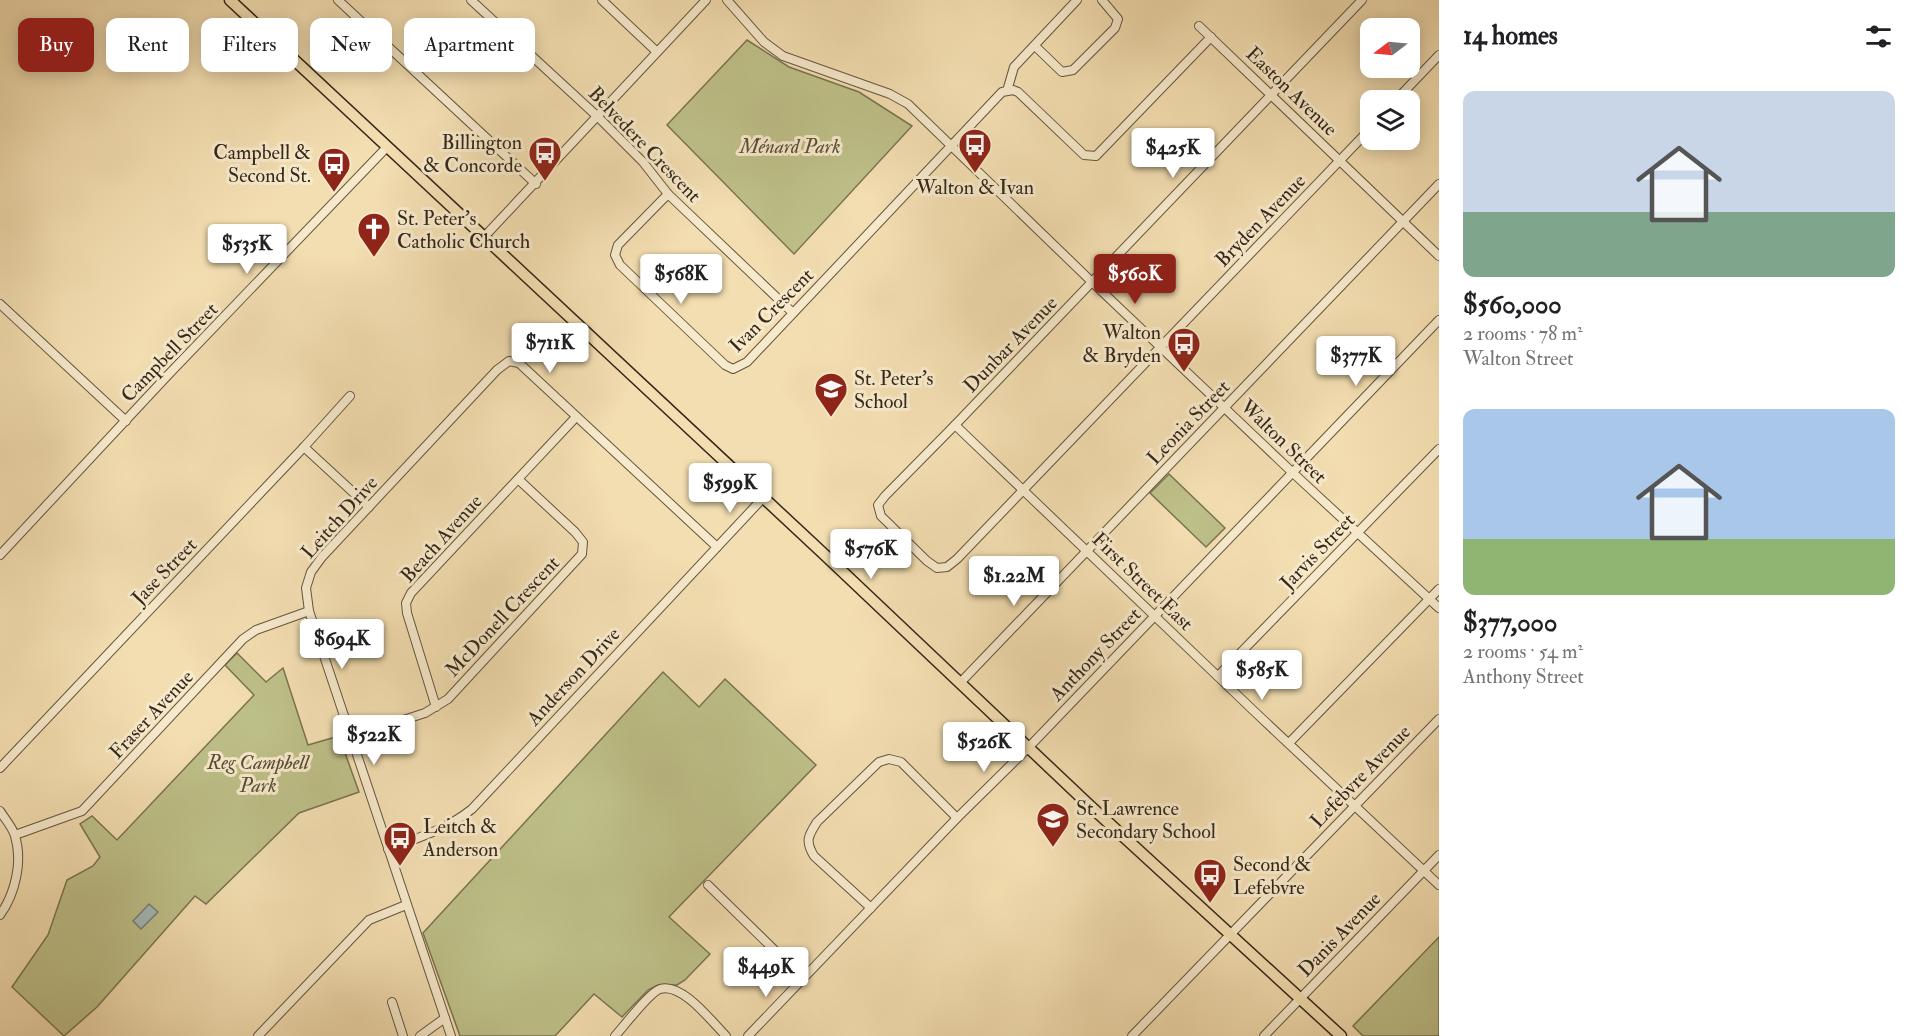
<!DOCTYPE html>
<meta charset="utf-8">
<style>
body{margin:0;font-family:"IM FELL Double Pica",serif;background:#f6f6f6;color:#202124;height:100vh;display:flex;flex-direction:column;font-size:22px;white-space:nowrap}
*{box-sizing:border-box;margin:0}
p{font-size:20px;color:#757577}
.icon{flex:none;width:33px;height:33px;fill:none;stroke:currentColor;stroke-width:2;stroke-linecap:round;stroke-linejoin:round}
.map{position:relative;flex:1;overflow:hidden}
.drawer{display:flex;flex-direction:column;background:#fff;width:480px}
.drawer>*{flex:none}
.guide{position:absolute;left:18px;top:18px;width:570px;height:54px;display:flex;gap:12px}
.needle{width:39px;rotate:254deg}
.fabs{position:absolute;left:1360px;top:18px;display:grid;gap:12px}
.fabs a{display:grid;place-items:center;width:60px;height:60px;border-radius:12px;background:#fff;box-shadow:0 3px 15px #0003;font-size:30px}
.price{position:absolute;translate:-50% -51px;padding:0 14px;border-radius:6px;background:#fff;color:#222;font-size:20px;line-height:39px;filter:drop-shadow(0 2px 3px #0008)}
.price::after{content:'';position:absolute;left:50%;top:36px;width:18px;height:14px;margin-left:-9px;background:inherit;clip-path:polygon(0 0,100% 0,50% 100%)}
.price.current{background:#8f2418;color:#fff}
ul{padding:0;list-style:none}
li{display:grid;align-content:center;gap:12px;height:318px;padding:0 24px}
li span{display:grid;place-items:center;height:186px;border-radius:12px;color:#555}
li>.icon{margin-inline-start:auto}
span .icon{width:108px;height:108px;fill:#fffc;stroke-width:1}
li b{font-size:26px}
h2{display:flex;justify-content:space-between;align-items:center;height:72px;padding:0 24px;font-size:26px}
.pill{padding:0 21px;border-radius:12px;background:#fff;box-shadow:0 3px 15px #0003;font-size:21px;line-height:54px}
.pill.current{background:#8f2418;color:#fff}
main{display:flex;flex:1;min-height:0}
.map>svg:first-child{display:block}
</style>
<main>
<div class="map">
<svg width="1439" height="1036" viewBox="0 0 1439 1036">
<rect width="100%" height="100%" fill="#f3deb1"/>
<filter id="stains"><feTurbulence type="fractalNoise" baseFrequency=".00333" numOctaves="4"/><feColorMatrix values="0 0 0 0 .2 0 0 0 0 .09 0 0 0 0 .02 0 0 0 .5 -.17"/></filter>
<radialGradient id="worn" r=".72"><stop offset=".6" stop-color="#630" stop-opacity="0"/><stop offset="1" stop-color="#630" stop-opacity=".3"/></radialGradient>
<g fill="#bec089" stroke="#797451" stroke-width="1.5">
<polygon points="747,40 789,67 859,92 912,126 794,254 667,125"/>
<polygon points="1169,474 1225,528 1206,547 1150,493"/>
<polygon points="237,653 266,682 283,668 308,745 339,736 359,792 299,813 206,904 195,896 97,1007 64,1036 12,987 48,935 67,880 93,866 100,857 80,824 92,816 117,840 254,695 225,665"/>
<polygon points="663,672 699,707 725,679 816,765 669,917 710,954 685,980 677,985 658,985 648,990 622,1017 594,994 555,1036 460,1036 423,933"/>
<polygon points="1439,937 1439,1036 1363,1036 1353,1026"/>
</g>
<polygon fill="#a3b9b8" stroke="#777f78" stroke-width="1.5" points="149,904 158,912 141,929 133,921"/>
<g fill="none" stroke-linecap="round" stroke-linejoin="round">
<g stroke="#64553f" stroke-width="10">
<g id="minor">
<polyline points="338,0 536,184"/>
<polyline points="471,0 598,117 643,162 668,194 793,313"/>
<polyline points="602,0 657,52"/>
<polyline points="727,0 764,42 783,56 890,94 908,104 1092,282 1293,473 1439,608"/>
<polyline points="1362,0 955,425 885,496 878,505 881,516 927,561 937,568 947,567 957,559 1371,128"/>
<polyline points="1199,26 1439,256"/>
<polyline points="1035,46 1062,72 1073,70 1115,28 1118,19 1102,0"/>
<polyline points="1007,91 1014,67 1077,0"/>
<polyline points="1396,100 1439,55"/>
<polyline points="668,194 618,245 615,255 620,265 725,365 733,369 747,362 1002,92 1013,90 1018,92 1084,155 1096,156 1211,37"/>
<polyline points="484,237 706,0"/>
<polyline points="0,304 126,421"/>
<polyline points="955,425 1256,713 1439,885"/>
<polyline points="304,447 369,507"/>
<polyline points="0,555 168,375 387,147"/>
<polyline points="1218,676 1439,449"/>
<polyline points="960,683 1439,184"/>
<polyline points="436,707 407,613 406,603 411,593 576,417"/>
<polyline points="351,737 425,713 448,699 582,554 583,542 575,532 518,479"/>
<polyline points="1289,743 1439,589"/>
<polyline points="0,768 304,447 350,396"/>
<path d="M0,811C5,819 13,828 15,836C23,862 15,894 0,915"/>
<polyline points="15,835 82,811 243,639 256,630 309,611"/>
<path d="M388,849C418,838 447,829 472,809L763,498"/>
<polyline points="708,885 803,978"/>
<path d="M871,908L814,856C805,841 808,836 817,822L879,762L889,759L901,762L957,818"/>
<polyline points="392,1002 403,1036"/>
<polyline points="258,1036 369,920 406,905"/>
<polyline points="420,1036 445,1018"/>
<polyline points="451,1036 309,611 306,588 311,572 322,557 497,370 509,361 519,363 717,547"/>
<path d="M615,1036C624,1026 650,992 660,989C682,982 712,1022 726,1036"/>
<polyline points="748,1036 957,818 1028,748 1439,320"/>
<polyline points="1132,1036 1439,719"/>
<polyline points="1264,1036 1439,855"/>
</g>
</g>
<g stroke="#342719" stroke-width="13">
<polyline id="major" points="230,0 827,557 1088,804 1341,1036"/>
</g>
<use href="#minor" stroke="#f7eacc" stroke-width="8"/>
<use href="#major" stroke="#f3deb1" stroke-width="10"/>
</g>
<defs>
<g id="bus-pin" transform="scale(1.725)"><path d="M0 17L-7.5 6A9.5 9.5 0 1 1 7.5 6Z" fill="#8f2418" stroke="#f7eacc"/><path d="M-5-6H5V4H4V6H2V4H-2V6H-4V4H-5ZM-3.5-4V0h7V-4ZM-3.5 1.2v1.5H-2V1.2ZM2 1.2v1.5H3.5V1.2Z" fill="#fff"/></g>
<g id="church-pin" transform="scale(1.725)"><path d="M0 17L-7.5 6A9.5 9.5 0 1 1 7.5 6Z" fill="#8f2418" stroke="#f7eacc"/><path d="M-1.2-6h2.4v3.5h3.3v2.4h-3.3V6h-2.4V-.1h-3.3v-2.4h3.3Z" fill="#fff"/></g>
<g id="school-pin" transform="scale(1.725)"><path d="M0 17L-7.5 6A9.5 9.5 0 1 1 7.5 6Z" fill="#8f2418" stroke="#f7eacc"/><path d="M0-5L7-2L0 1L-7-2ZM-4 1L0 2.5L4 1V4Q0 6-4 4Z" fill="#fff"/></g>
</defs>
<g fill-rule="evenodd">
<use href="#bus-pin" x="975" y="145"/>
<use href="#bus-pin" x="545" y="153"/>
<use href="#bus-pin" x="334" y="164"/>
<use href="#church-pin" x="374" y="229"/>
<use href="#bus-pin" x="1184" y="344"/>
<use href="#school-pin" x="831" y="389"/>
<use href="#school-pin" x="1053" y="819"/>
<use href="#bus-pin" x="400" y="838"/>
<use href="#bus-pin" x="1210" y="875"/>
</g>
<g text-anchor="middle" stroke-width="6" stroke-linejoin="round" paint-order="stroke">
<g font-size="20" fill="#342719" stroke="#f7eacc">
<text transform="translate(1292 91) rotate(44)" y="7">Easton Avenue</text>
<text transform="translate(645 144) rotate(46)" y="7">Belvedere Crescent</text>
<text transform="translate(1260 220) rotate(-46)" y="7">Bryden Avenue</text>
<text transform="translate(771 310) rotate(-45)" y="7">Ivan Crescent</text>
<text transform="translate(1010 344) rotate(-46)" y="7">Dunbar Avenue</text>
<text transform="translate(169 352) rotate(-46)" y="7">Campbell Street</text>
<text transform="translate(1188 422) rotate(-46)" y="7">Leonia Street</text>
<text transform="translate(1284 441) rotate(44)" y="7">Walton Street</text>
<text transform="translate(339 517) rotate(-48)" y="7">Leitch Drive</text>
<text transform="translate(441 538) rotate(-48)" y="7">Beach Avenue</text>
<text transform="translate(1317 551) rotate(-46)" y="7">Jarvis Street</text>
<text transform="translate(164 571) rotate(-46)" y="7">Jase Street</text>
<text transform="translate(1143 581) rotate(44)" y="7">First Street East</text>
<text transform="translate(502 616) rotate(-47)" y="7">McDonell Crescent</text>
<text transform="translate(1095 654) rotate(-46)" y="7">Anthony Street</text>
<text transform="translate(573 676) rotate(-47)" y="7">Anderson Drive</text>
<text transform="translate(151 714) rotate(-47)" y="7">Fraser Avenue</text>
<text transform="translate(1360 776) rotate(-46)" y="7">Lefebvre Avenue</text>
<text transform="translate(1339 934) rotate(-46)" y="7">Danis Avenue</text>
</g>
<g font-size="20" fill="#342719" stroke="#f7eacc" text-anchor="start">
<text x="522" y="149" text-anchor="end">Billington<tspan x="522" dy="23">&amp; Concorde</tspan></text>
<text x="311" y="159" text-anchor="end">Campbell &amp;<tspan x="311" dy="23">Second St.</tspan></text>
<text x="975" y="194" text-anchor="middle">Walton &amp; Ivan</text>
<text x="397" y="225">St. Peter's<tspan x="397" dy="23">Catholic Church</tspan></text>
<text x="1161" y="339" text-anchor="end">Walton<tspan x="1161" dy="23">&amp; Bryden</tspan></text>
<text x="854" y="385">St. Peter's<tspan x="854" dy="23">School</tspan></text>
<text x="1076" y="815">St. Lawrence<tspan x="1076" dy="23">Secondary School</tspan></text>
<text x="423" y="833">Leitch &amp;<tspan x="423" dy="23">Anderson</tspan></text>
<text x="1233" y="871">Second &amp;<tspan x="1233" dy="23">Lefebvre</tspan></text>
</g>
<g font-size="20" font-style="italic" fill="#564d35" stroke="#f7eacc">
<text x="790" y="153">Ménard Park</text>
<text x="258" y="769">Reg Campbell<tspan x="258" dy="23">Park</tspan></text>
</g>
</g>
<rect width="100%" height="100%" filter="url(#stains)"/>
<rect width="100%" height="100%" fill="url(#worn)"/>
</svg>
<div class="fabs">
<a><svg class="needle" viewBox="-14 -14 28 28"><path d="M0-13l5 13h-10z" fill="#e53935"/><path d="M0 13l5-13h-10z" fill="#757577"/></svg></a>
<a><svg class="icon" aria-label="layers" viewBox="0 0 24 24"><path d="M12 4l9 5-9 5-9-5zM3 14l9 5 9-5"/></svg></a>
</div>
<b class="price" style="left:1173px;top:179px">$425K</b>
<b class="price" style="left:247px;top:275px">$535K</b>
<b class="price" style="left:681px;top:305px">$568K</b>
<b class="price current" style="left:1135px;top:305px">$560K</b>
<b class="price" style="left:550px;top:374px">$711K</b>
<b class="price" style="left:1356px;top:387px">$377K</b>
<b class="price" style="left:730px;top:514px">$599K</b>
<b class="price" style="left:871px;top:580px">$576K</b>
<b class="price" style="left:1014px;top:607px">$1.22M</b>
<b class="price" style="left:342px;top:670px">$694K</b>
<b class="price" style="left:1262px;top:701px">$585K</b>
<b class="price" style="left:374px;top:766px">$522K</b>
<b class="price" style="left:984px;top:773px">$526K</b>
<b class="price" style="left:766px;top:998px">$449K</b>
<div class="guide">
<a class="pill current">Buy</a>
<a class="pill">Rent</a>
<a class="pill">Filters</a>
<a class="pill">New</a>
<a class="pill">Apartment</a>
</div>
</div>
<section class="drawer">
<h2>14 homes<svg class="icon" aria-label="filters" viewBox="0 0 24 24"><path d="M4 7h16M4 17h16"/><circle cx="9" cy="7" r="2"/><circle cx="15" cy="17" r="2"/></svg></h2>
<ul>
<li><span style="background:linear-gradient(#c9d6e8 65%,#7fa58c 0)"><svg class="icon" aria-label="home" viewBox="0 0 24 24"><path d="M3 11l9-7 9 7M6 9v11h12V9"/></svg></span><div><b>$560,000</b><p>2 rooms · 78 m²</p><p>Walton Street</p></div></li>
<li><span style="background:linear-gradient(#a9c7e8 70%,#8fb573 0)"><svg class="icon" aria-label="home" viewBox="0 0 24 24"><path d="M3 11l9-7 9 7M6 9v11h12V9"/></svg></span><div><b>$377,000</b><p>2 rooms · 54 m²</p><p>Anthony Street</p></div></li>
</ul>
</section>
</main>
